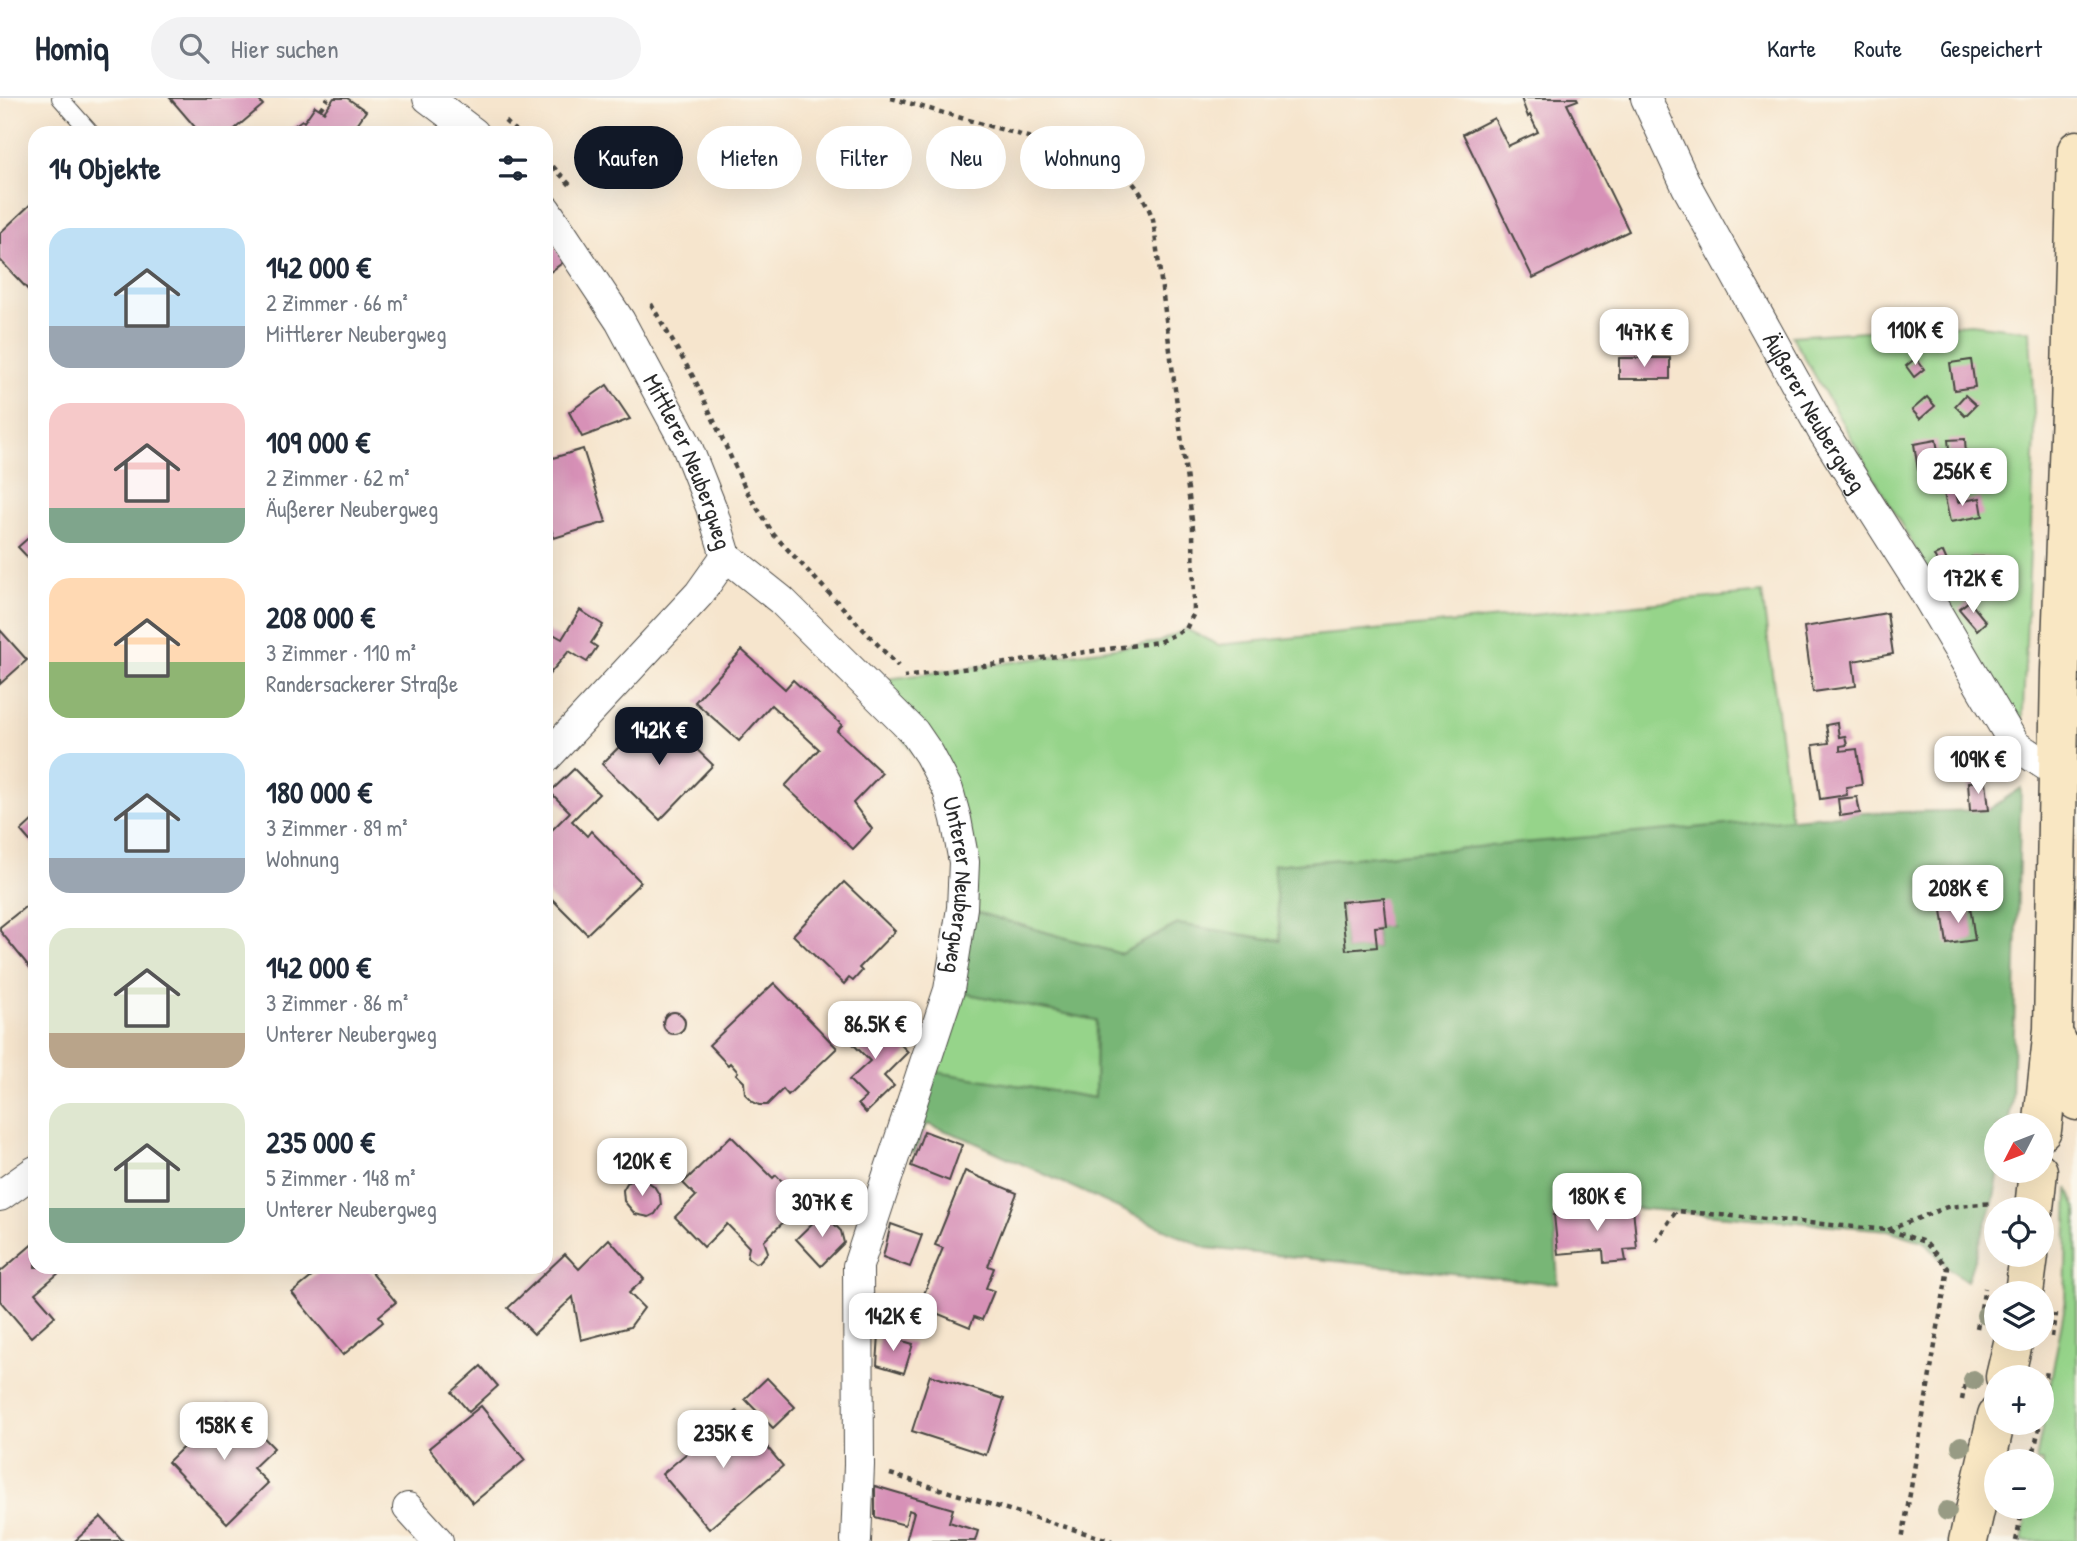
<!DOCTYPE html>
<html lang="de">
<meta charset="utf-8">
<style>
body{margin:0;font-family:"Patrick Hand",sans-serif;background:#f2f2f3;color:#1f2937;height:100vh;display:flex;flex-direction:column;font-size:26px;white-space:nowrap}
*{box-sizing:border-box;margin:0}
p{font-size:23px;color:#747a83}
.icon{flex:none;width:38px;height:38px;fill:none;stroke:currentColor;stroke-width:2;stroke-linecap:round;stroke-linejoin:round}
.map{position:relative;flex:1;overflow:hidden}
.sheet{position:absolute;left:28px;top:28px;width:525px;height:1148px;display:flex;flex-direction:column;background:#fff;border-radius:21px;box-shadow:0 7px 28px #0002}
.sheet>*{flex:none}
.guide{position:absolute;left:574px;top:28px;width:665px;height:63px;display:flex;gap:14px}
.needle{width:46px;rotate:228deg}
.tools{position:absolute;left:1984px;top:1015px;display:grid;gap:14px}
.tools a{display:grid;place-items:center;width:70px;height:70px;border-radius:50%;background:#fff;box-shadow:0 7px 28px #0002;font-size:35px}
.price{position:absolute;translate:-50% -60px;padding:0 16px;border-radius:14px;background:#fff;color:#222;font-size:23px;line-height:46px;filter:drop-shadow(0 2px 4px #0008)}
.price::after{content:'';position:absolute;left:50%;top:42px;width:21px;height:16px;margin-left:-10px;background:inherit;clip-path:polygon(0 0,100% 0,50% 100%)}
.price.active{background:#111827;color:#fff}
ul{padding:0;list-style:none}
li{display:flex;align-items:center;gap:21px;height:175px;padding:0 21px}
li span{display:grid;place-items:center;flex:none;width:196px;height:140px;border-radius:21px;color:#555}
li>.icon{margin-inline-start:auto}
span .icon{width:84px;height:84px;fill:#fffc;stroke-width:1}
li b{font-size:30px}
h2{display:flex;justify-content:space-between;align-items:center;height:84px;padding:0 21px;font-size:30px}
.pill{padding:0 24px;border-radius:32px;background:#fff;box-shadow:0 7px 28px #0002;font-size:24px;line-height:63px}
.pill.active{background:#111827;color:#fff}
header{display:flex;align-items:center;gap:42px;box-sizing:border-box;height:98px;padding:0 35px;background:#fff;border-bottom:2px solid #e0e1e3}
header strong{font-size:33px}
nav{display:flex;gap:38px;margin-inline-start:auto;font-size:24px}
.search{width:490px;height:63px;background:#f2f2f3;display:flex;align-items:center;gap:18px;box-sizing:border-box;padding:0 24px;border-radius:38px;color:#747a83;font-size:26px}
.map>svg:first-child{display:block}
</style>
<header>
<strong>Homiq</strong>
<div class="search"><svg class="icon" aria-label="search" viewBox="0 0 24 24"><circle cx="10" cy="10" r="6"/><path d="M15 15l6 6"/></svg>Hier suchen</div>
<nav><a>Karte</a><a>Route</a><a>Gespeichert</a></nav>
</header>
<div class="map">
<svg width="2077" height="1443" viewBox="0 0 2077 1443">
<rect width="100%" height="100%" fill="#fbf7ec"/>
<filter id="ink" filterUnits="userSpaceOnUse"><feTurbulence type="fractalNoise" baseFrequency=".0143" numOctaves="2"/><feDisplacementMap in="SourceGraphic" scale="14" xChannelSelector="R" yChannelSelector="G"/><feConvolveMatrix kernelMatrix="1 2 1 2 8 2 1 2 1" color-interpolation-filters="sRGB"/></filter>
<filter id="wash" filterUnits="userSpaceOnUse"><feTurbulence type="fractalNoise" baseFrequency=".00686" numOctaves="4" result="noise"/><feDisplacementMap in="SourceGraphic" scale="28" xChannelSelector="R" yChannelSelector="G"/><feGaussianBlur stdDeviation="1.57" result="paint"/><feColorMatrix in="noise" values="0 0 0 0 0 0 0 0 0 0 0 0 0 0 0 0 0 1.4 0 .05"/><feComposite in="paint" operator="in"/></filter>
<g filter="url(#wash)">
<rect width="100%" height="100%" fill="#f6e5cd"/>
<g fill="#96d48a" stroke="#60805a" stroke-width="2">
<polygon points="1971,226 2030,233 2035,337 2022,635 1792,238"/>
<polygon points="1762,495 1791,723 1274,767 1281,843 1178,826 1121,856 962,810 956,721 874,595 888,581 1159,544 1186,531 1218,547"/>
<polygon points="949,892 1096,922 1095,1000 923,972"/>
<polygon points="2068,1090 2077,1111 2077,1443 2022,1443 2028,1409 2042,1409 2042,1363 2036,1363 2065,1207"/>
</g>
<path fill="#78b676" stroke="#527050" stroke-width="2" fill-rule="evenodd" d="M2021,690L2012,1002L2008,1027H1997V1073H1999L1993,1105L1967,1183L1948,1170L1925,1144L1888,1132L1633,1110L1554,1117L1558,1186L1206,1150L965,1040L927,1026L915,1055L897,1048L923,972L1095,1000L1096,922L949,892L962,810L1121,856L1178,826L1281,843L1273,767L1860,715L1988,712ZM1341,804L1387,828L1375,829L1377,849L1346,852Z"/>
<g id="blocks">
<g fill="#d791b7">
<polygon points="170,0 257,0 263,7 230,35 200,35"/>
<polygon points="334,0 347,0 366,13 351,35 284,35 302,22 304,24 315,8 324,14"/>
<polygon points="1521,0 1577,0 1578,2 1567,6 1629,133 1533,180 1463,36 1494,20 1508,48 1538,34 1530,17 1528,19"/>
<polygon points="32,105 35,108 35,196 33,197 0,162 0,135"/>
<polygon points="546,136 565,163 546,177"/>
<rect x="1619" y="260" width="51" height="21"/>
<polygon points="1916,260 1924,271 1914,279 1906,268"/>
<polygon points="1971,262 1975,289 1954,292 1950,265"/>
<polygon points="607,287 630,321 582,339 569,314"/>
<polygon points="1965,297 1976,307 1965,318 1955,308"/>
<polygon points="1927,299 1935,308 1920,321 1912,312"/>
<polygon points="1965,341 1966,358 1950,359 1948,342"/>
<polygon points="1936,342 1941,368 1918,372 1914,346"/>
<polygon points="583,351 606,424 554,440 546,415 546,362"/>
<polygon points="1956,393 1958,404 1980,400 1983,418 1950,424 1944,395"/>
<polygon points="35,434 35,467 18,449"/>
<polygon points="1943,454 1950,470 1942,474 1934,458"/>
<rect x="1971" y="459" width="22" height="20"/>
<polygon points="1969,503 1986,524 1977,532 1959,511"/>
<polygon points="580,512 603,527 591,545 597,549 587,564 569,553 546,580 546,532 562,541"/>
<polygon points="1887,515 1893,556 1853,563 1856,588 1813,594 1804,529"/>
<polygon points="0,532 27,562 0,586"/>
<polygon points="742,552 785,591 793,582 842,627 837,633 882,675 853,705 872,731 853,751 785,688 819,651 771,607 739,643 695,604"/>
<polygon points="662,618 713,667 660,722 602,666 623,645 630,652"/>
<polygon points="1837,625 1839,639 1845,638 1847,647 1840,648 1840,653 1857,651 1862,687 1846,689 1847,697 1820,701 1813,647 1829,645 1826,627"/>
<polygon points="574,671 599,696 572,723 587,738 591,733 641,784 587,836 546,795 546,738 570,714 550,694"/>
<polygon points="1986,683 1989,712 1970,713 1968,684"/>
<polygon points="1857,699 1860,715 1840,718 1838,701"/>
<polygon points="35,720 35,749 21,733"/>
<polygon points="844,784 895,833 859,870 862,873 853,883 849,880 844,886 793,837"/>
<polygon points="1384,800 1387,828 1375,829 1377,849 1346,852 1341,804"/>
<polygon points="35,801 35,868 31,871 0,833 0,829"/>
<polygon points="1970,808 1975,842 1947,846 1942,812"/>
<polygon points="774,885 837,950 788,997 783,991 767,1007 759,1007 753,1004 745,996 744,984 736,976 738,974 730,965 728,967 709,947"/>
<circle cx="674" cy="925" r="11"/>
<polygon points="872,917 908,954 884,978 894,988 866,1015 858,1006 866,999 849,982 870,963 848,941"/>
<polygon points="924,1033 962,1047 949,1083 911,1068"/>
<polygon points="731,1038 773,1080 776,1077 803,1105 764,1143 768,1154 759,1164 755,1165 747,1159 749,1149 727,1126 704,1149 675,1119 696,1098 683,1085"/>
<polygon points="965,1073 1017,1095 988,1168 994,1170 986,1190 994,1193 982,1222 974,1219 970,1229 919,1208 943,1150 935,1147"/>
<polygon points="635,1080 645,1082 654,1088 660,1098 661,1107 655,1116 649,1119 635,1116 624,1103 623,1092 627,1085"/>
<polygon points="1633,1110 1637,1151 1624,1152 1626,1163 1604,1165 1603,1152 1558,1156 1554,1117"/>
<polygon points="823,1115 841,1133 844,1145 821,1168 796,1141"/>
<polygon points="891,1126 922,1137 910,1169 883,1159"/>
<polygon points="609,1141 644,1181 629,1195 644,1210 630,1229 581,1242 573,1199 534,1236 508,1210 565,1156 579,1171"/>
<polygon points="35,1144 35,1169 66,1169 35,1195 55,1218 31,1239 0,1203 0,1174"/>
<polygon points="324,1169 367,1169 396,1204 379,1218 383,1224 343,1257 292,1195"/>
<polygon points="879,1236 913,1246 904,1275 877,1267"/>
<polygon points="481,1268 498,1288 469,1314 452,1294"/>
<polygon points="930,1277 1004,1301 986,1357 912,1333"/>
<polygon points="767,1280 795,1309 773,1330 745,1301"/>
<polygon points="229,1304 274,1350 253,1370 268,1385 227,1425 168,1364"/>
<polygon points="481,1308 525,1362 473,1405 429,1350"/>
<polygon points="737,1313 783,1368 709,1431 662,1376"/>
<polygon points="875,1388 953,1411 949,1424 978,1433 975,1443 906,1443 914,1414 909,1412 905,1427 875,1419"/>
<polygon points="101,1419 123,1443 75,1443"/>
</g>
</g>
</g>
<g filter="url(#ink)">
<use href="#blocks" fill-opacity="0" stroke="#494743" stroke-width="2"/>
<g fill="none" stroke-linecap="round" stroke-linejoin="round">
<g stroke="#494743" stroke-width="18">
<polyline id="lane" points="60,0 91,35"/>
</g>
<g stroke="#494743" stroke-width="32">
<g id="street">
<polyline points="428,0 474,35"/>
<path id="s1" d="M1646,0L1687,89L1822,332L1924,493L2015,647L2059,676"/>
<path id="s2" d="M546,112L620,223L686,346L711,409L726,458"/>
<path id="s3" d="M726,458L781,502L914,634L929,656L948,692L956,721L964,764L962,810L949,892L858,1168L859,1367L856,1443"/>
<polyline points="546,660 699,496 726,458"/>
<polyline points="0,1098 35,1073"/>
<polyline points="408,1410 438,1443"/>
</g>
</g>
<g stroke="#494743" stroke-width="41">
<g id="secondary">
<polyline points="2057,943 2077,1003"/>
<polyline points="2042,1032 2053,931 2060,573 2070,313 2077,52"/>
<polyline points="2034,1111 2038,1073"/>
<polyline points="2024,1195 2029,1157"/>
<polyline points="2005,1279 2014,1241"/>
<polyline points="1968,1443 1997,1317"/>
</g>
</g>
<g stroke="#494743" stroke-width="4.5" stroke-dasharray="5 5" stroke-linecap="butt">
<path d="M891,0L1109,62C1132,81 1142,93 1153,121L1193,430L1194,515L1186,531L1159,544L904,579"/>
<polyline points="320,11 328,0"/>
<polyline points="505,23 518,35"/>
<polyline points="546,61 572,89"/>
<polyline points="651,206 695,282 746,392 774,437 898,568"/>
<polyline points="1888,1132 1947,1109 1993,1105"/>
<polyline points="1656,1143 1676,1113 1888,1132 1925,1144 1948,1170 1902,1443"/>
<polyline points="1977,1230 1985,1190"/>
<polyline points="2052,1239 2055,1216"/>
<polyline points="1962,1302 1966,1280"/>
<polyline points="2042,1309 2047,1272"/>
<polyline points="2032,1363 2040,1325"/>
<polyline points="890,1376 1112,1443"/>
<polyline points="2016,1443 2023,1409"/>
</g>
<use href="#lane" stroke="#fff" stroke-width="16"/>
<use href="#street" stroke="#fff" stroke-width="30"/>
<use href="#secondary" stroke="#f9e7c3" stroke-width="38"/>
</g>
<g fill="#989b84">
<circle cx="1986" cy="1217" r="10"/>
<circle cx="1973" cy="1282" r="10"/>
<circle cx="1961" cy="1348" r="10"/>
<circle cx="1947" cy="1413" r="10"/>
</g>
</g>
<g text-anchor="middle" stroke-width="7" stroke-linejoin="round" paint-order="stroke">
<g font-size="24" fill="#2b2b2b" stroke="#fbf7ec">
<text dy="8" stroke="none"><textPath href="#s1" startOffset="357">Äußerer Neubergweg</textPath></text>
<text dy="8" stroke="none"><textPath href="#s2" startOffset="290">Mittlerer Neubergweg</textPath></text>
<text dy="8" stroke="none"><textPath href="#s3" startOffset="422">Unterer Neubergweg</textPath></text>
</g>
</g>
</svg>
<div class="tools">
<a><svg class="needle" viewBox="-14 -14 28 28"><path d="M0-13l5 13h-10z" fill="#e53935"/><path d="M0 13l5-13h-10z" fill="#747a83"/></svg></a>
<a><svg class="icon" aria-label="locate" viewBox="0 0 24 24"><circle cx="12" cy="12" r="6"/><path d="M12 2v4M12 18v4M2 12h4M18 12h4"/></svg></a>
<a><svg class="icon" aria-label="layers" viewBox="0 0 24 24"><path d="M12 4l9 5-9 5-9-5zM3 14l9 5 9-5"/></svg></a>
<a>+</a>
<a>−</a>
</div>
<b class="price" style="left:1915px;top:269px">110K €</b>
<b class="price" style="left:1644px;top:271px">147K €</b>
<b class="price" style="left:1962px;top:410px">256K €</b>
<b class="price" style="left:1973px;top:517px">172K €</b>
<b class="price active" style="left:659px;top:669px">142K €</b>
<b class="price" style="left:1978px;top:698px">109K €</b>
<b class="price" style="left:1958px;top:827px">208K €</b>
<b class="price" style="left:875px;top:963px">86.5K €</b>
<b class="price" style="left:642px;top:1100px">120K €</b>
<b class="price" style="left:1597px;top:1135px">180K €</b>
<b class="price" style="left:822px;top:1141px">307K €</b>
<b class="price" style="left:893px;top:1255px">142K €</b>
<b class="price" style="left:224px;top:1364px">158K €</b>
<b class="price" style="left:723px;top:1372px">235K €</b>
<div class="guide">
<a class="pill active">Kaufen</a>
<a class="pill">Mieten</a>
<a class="pill">Filter</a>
<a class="pill">Neu</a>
<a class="pill">Wohnung</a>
</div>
<section class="sheet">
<h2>14 Objekte<svg class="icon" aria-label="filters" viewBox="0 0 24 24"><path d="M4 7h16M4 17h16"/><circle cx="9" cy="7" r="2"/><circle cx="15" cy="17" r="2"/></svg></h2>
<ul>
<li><span style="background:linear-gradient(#bfe0f5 70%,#9aa5b1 0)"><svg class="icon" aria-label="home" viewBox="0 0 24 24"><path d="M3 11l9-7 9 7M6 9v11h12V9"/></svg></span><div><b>142 000 €</b><p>2 Zimmer · 66 m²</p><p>Mittlerer Neubergweg</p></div></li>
<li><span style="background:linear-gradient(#f6c9c9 75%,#7fa58c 0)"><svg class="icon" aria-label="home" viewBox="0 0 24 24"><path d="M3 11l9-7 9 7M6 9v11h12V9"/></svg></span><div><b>109 000 €</b><p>2 Zimmer · 62 m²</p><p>Äußerer Neubergweg</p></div></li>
<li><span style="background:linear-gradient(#ffd9b3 60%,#8fb573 0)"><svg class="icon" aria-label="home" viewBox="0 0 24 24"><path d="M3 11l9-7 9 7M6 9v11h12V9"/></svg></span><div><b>208 000 €</b><p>3 Zimmer · 110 m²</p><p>Randersackerer Straße</p></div></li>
<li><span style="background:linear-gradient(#bfe0f5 75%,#9aa5b1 0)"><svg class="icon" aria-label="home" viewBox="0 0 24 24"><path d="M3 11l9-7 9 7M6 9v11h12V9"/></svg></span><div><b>180 000 €</b><p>3 Zimmer · 89 m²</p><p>Wohnung</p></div></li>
<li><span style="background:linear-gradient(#dfe7d0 75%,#b9a48a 0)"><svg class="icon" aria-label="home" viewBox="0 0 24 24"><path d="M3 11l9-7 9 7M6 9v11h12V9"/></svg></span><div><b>142 000 €</b><p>3 Zimmer · 86 m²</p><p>Unterer Neubergweg</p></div></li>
<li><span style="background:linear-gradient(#dfe7d0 75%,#7fa58c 0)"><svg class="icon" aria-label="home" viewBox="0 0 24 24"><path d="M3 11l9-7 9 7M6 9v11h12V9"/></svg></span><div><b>235 000 €</b><p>5 Zimmer · 148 m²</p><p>Unterer Neubergweg</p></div></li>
</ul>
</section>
</div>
